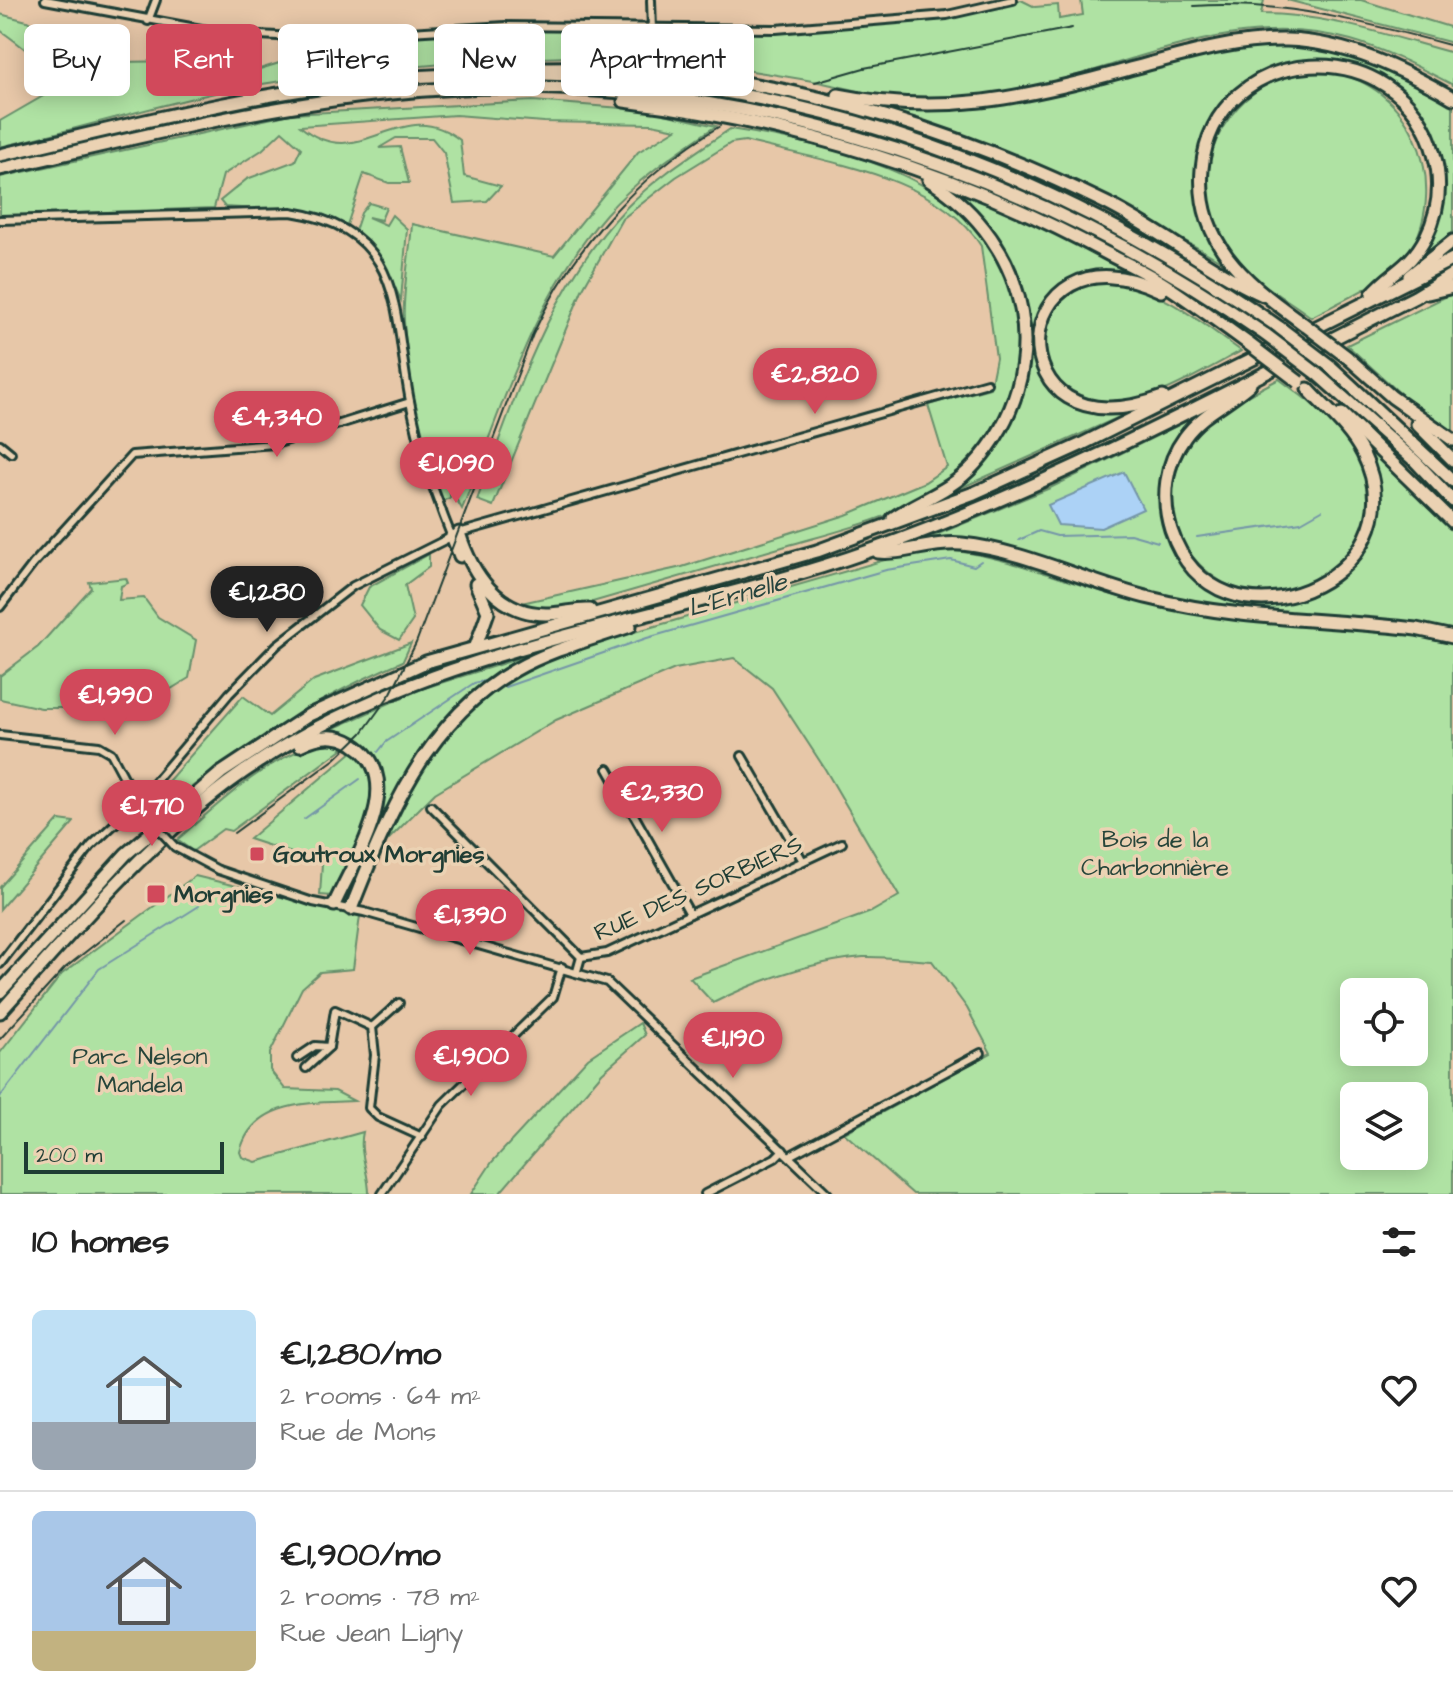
<!DOCTYPE html>
<meta charset="utf-8">
<style>
body{margin:0;font-family:"Architects Daughter",sans-serif;background:#f6f6f6;color:#222;height:100vh;display:flex;flex-direction:column;font-size:30px;white-space:nowrap}
*{box-sizing:border-box;margin:0}
p{font-size:26px;color:#767676}
.icon{flex:none;width:44px;height:44px;fill:none;stroke:currentColor;stroke-width:2;stroke-linecap:round;stroke-linejoin:round}
.map{position:relative;height:1194px;overflow:hidden}
.details{display:flex;flex-direction:column;background:#fff;flex:1}
.details>*{flex:none}
.top-card{position:absolute;left:24px;top:24px;width:800px;height:72px;display:flex;gap:16px}
.fabs{position:absolute;left:1340px;top:978px;display:grid;gap:16px}
.fabs a{display:grid;place-items:center;width:88px;height:88px;border-radius:12px;background:#fff;box-shadow:0 4px 20px #0003;font-size:40px}
.scale{position:absolute;left:24px;bottom:20px;width:200px;box-sizing:border-box;padding-left:8px;border:4px solid #1f3d34;border-top:0;font-size:22px;line-height:28px;white-space:nowrap;color:#1f3d34;-webkit-text-stroke:6px #ebd2b3;paint-order:stroke}
.price{position:absolute;translate:-50% -68px;padding:0 18px;border-radius:28px;background:#d1495b;color:#fff;font-size:26px;line-height:52px;filter:drop-shadow(0 2px 4px #0008)}
.price::after{content:'';position:absolute;left:50%;top:48px;width:24px;height:18px;margin-left:-12px;background:inherit;clip-path:polygon(0 0,100% 0,50% 100%)}
.price.active{background:#222;color:#fff}
ul{padding:0;list-style:none}
li{display:flex;align-items:center;gap:24px;height:200px;padding:0 32px}
li+li{border-top:2px solid #e0e0e0}
li span{display:grid;place-items:center;flex:none;width:224px;height:160px;border-radius:12px;color:#555}
li>.icon{margin-inline-start:auto}
span .icon{width:96px;height:96px;fill:#fffc;stroke-width:1}
li b{font-size:34px}
h2{display:flex;justify-content:space-between;align-items:center;height:96px;padding:0 32px;font-size:34px}
.tag{padding:0 28px;border-radius:12px;background:#fff;box-shadow:0 4px 20px #0003;font-size:28px;line-height:72px}
.tag.active{background:#d1495b;color:#fff}
.map>svg:first-child{display:block}
</style>
<div class="map">
<svg width="1453" height="1194" viewBox="0 0 1453 1194">
<rect width="100%" height="100%" fill="#e7c7a8"/>
<filter id="ink" filterUnits="userSpaceOnUse"><feTurbulence type="fractalNoise" baseFrequency=".0125" numOctaves="2"/><feDisplacementMap in="SourceGraphic" scale="16" xChannelSelector="R" yChannelSelector="G"/><feConvolveMatrix kernelMatrix="1 2 1 2 8 2 1 2 1" color-interpolation-filters="sRGB"/></filter>
<g filter="url(#ink)">
<g fill="#afe2a3" stroke="#67906c" stroke-width="2" fill-rule="evenodd">
<path d="M1021,0L1035,7L1058,5L1059,19L1083,15L1081,0H1264L1261,14C1328,14 1389,36 1453,53V85C1420,68 1387,50 1351,40C1209,1 1083,97 943,101C901,103 858,90 818,82C762,72 704,63 648,59C575,54 504,59 432,65C362,71 293,77 224,91C149,107 75,130 0,147V121L50,92C57,68 17,43 0,30V14L27,21L76,51L120,62L178,61L201,82C236,76 270,68 303,54L309,41L522,29L696,34L791,32L946,18Z"/>
<polygon points="1287,0 1361,0 1453,28 1453,43"/>
<path d="M1275,44C1342,48 1395,72 1453,104V232L1432,253L1416,260L1441,170L1395,87L1379,76L1359,68L1310,62L1263,76L1205,139L1202,218L1209,239L1226,264C1115,200 1004,147 882,108L946,111L982,108L1228,49Z"/>
<path d="M1319,71C1409,76 1453,180 1409,254C1383,284 1345,299 1311,317C1283,295 1248,280 1226,249C1189,193 1208,118 1266,85C1282,75 1300,73 1319,71Z"/>
<path d="M533,101L647,110L716,126C678,152 637,179 606,214C533,298 502,408 462,509L455,497L457,489L450,492V498L442,501C422,444 407,382 404,321C402,294 410,253 412,224L554,256L638,152L676,129L652,124L544,122L456,115L300,126C361,177 400,92 460,140L464,176L501,186L487,201L454,203L444,153L432,138H396L379,148L400,147L409,183H389L364,174L347,225L319,213L225,207L220,201L247,179L295,161L301,148L282,131L262,150L223,175L214,208L0,216V177L291,114Z"/>
<path d="M730,129C859,149 1031,190 1017,357C1013,405 987,452 949,481C903,517 841,530 786,546C721,565 655,584 589,603L562,609L517,604L682,567L846,515L925,482L947,467L928,405L990,388L996,358L981,246C938,175 820,161 745,141L731,143L676,177L622,219L582,290L493,506L477,500C516,395 548,289 627,207C657,176 695,153 730,129Z"/>
<path d="M950,188L1034,223L1136,276C1010,248 996,421 1126,414L947,494L990,455L1021,391L1018,281L985,221Z"/>
<polygon points="369,203 386,208 381,220 368,217 386,225 392,215 407,229 401,300 382,260 355,231 361,213"/>
<path d="M1102,281C1157,285 1198,320 1241,351C1203,371 1150,405 1106,405C1032,403 1018,298 1102,281Z"/>
<polygon points="1453,293 1453,433 1415,407 1347,345"/>
<path d="M1279,379C1310,402 1343,425 1359,461C1402,556 1271,639 1199,564C1184,549 1172,525 1172,504C1173,431 1222,409 1279,379Z"/>
<polygon points="1199,415 1166,467 1178,552 1234,598 1252,603 1292,602 1326,588 1350,567 1373,520 1358,436 1453,532 1453,634 1224,608 1161,597 960,539 926,539 1050,488"/>
<path d="M934,549C1013,553 1082,592 1158,606C1255,624 1357,620 1453,644V1194H913L844,1133L991,1053L967,1008L932,961C910,960 885,956 863,957C811,962 759,980 713,1003L690,978L871,912L899,896L825,769L772,688L734,658L675,669L556,720L435,793L387,841C411,790 435,738 481,701C539,654 616,638 687,617C758,596 830,576 902,555ZM1354,992H1414V1052H1354ZM1354,1096H1414V1156H1354Z"/>
<polygon points="429,554 429,567 405,585 413,620 399,640 380,630 360,605 369,587"/>
<polygon points="126,578 128,583 121,586 119,600 144,598 158,617 196,640 189,678 140,708 41,708 0,699 0,676 38,647 91,588 89,582"/>
<path d="M411,643L403,661C311,700 232,752 156,816L148,804L243,696L270,716L314,680Z"/>
<path d="M549,649L452,714L350,900L345,902L342,897C368,835 428,751 323,733L421,689Z"/>
<path d="M322,743L346,746L231,831L223,829L193,851L177,840C218,804 268,756 322,743Z"/>
<path d="M353,751C396,790 353,849 335,892L332,896L320,895L322,863L249,839Z"/>
<polygon points="59,820 74,822 0,909 0,887"/>
<path d="M195,876L360,916L353,969L320,972L302,988L270,1053V1070L285,1089L335,1091L354,1101C310,1103 253,1100 240,1152L242,1157L256,1162L363,1132C358,1153 369,1171 369,1194H0V1053L62,974Z"/>
<polygon points="640,1023 645,1035 602,1073 499,1194 471,1194 492,1162 588,1058"/>
</g>
<polygon fill="#acd2f6" stroke="#7496a8" stroke-width="2" points="1124,472 1143,509 1101,528 1058,525 1048,505"/>
<g fill="none" stroke-linecap="round" stroke-linejoin="round">
<g stroke="#7496a8" stroke-width="2">
<polyline points="1197,537 1301,522 1322,510"/>
<polyline points="1019,540 1039,531 1057,536 1130,534 1158,542"/>
<polyline points="505,687 647,638 886,570 951,560 974,566 981,561"/>
<polyline points="378,752 386,742 474,683 484,681"/>
<polyline points="304,819 360,779"/>
<polyline points="0,1097 99,969 199,906"/>
</g>
<g stroke="#1f3d34" stroke-width="12">
<g id="street">
<polyline points="45,0 223,33 314,38 505,26 776,29 947,15 1013,0"/>
<polyline points="651,0 652,30"/>
<polyline points="148,21 156,0"/>
<path d="M0,220L291,212C409,230 392,317 411,406C420,450 434,493 451,535"/>
<polyline points="0,444 11,453"/>
<polyline points="0,607 33,564 132,455 275,444 410,402"/>
<polyline points="0,735 99,746 111,753 142,811"/>
<polyline points="742,756 803,861"/>
<polyline points="608,769 690,914"/>
<polyline points="431,806 581,957"/>
<polyline points="218,870 313,902 364,912 607,982 828,1194"/>
<polyline points="0,964 91,846 138,802 229,694 277,645 353,586 459,533 987,383"/>
<polyline points="577,971 581,957 607,953 842,843"/>
<polyline points="372,1027 399,1003"/>
<polyline points="297,1058 315,1046 329,1047"/>
<polyline points="306,1068 329,1047 335,1010 372,1027 375,1055 369,1108 378,1117 422,1137"/>
<polyline points="789,1156 981,1053"/>
<polyline points="382,1194 442,1105 553,997 562,967"/>
<polyline points="705,1194 775,1158 783,1150"/>
</g>
</g>
<g stroke="#1f3d34" stroke-width="17">
<g id="highway">
<path d="M546,68C743,64 930,117 1106,203C1160,230 1210,271 1263,295"/>
<path d="M838,95C942,116 1025,98 1126,70C1179,56 1232,39 1287,40C1348,42 1402,69 1453,98"/>
<path d="M624,101C790,121 959,173 1106,253C1127,264 1150,274 1170,288C1197,306 1223,325 1249,344"/>
<path d="M0,155C129,125 258,91 390,79C718,49 1013,142 1280,328"/>
<path d="M0,169C130,139 259,106 392,93C704,62 1012,157 1266,335"/>
<polyline points="1409,276 1453,241"/>
<path d="M1161,291C1004,216 991,462 1163,397"/>
<polyline points="1428,293 1453,287"/>
<path d="M1297,319C1244,281 1196,241 1202,169C1214,39 1402,30 1434,154C1442,182 1439,211 1426,237C1410,268 1392,271 1372,294"/>
<polyline points="1347,357 1392,397 1453,440"/>
<polyline points="1330,366 1453,481"/>
<polyline points="1316,373 1416,462 1453,501"/>
<path d="M1250,384C1229,403 1202,413 1185,437C1165,464 1161,498 1171,530C1217,667 1425,578 1363,454C1349,427 1327,410 1308,389"/>
<polyline points="1342,414 1453,522"/>
<polyline points="1417,424 1453,460"/>
<path d="M893,518C922,499 951,491 975,464C1058,372 1031,243 929,180"/>
<path d="M459,533C472,574 498,614 546,614C561,614 576,609 590,610"/>
<polyline points="452,536 460,556"/>
<path d="M878,552C903,555 932,541 962,544C1028,551 1087,583 1150,598C1236,620 1328,619 1416,629L1453,637"/>
<polyline points="476,646 488,612 476,584"/>
<path d="M300,745C317,736 336,733 353,744C410,779 354,860 334,905"/>
<path d="M351,909C387,818 425,721 515,670C550,650 592,639 630,626"/>
<polyline points="0,992 126,854 221,773 309,715 426,662 817,551 974,493 1080,445 1453,259"/>
<path d="M0,1012C72,932 142,848 228,783C416,644 658,626 872,550C1060,483 1238,386 1415,297L1453,274"/>
</g>
</g>
<use href="#street" stroke="#ebd2b3" stroke-width="6"/>
<use href="#highway" stroke="#ebd2b3" stroke-width="11"/>
<g stroke="#1f3d34" stroke-width="2">
<path d="M1194,6C1283,0 1368,23 1453,46"/>
<polyline points="815,82 864,68 1072,28"/>
<path d="M234,833L335,759L362,733L391,693L416,643L533,334C573,247 638,175 720,126"/>
<polyline points="0,1039 65,968 126,920"/>
</g>
<g stroke="#1f3d34" stroke-width="12" stroke-linecap="butt">
<polyline id="street-bridge" points="142,811 175,847 218,870"/>
</g>
<g stroke="#1f3d34" stroke-width="17" stroke-linecap="butt">
<g id="highway-bridge">
<polyline points="1297,319 1347,357"/>
<polyline points="1280,328 1330,366"/>
<polyline points="1266,335 1316,373"/>
<polyline points="1249,344 1299,382"/>
</g>
</g>
<use href="#street-bridge" stroke="#ebd2b3" stroke-width="6"/>
<use href="#highway-bridge" stroke="#ebd2b3" stroke-width="11"/>
</g>
</g>
<g fill="#d1495b" stroke="#ebd2b3" stroke-width="3">
<rect x="249" y="846" width="16" height="16" rx="4"/>
<rect x="146" y="884" width="20" height="20" rx="4"/>
</g>
<g text-anchor="middle" stroke-width="7" stroke-linejoin="round" paint-order="stroke">
<g font-size="24" fill="#26453a" stroke="#ebd2b3">
<text x="1155" y="847">Bois de la<tspan x="1155" dy="28">Charbonnière</tspan></text>
<text x="140" y="1064">Parc Nelson<tspan x="140" dy="28">Mandela</tspan></text>
</g>
<g font-size="24" font-weight="bold" fill="#1f3d34" stroke="#ebd2b3" text-anchor="start">
<text x="273" y="862">Goutroux Morgnies</text>
<text x="174" y="902">Morgnies</text>
</g>
<g font-size="24" fill="#1f3d34" stroke="#ebd2b3">
<text transform="translate(698 888) rotate(-24)" y="8">RUE DES SORBIERS</text>
</g>
<g font-size="26" font-style="italic" fill="#26443e" stroke="#ebd2b3">
<text transform="translate(737 594) rotate(-16)" y="9">L'Ernelle</text>
</g>
</g>
</svg>
<div class="fabs">
<a><svg class="icon" aria-label="locate" viewBox="0 0 24 24"><circle cx="12" cy="12" r="6"/><path d="M12 2v4M12 18v4M2 12h4M18 12h4"/></svg></a>
<a><svg class="icon" aria-label="layers" viewBox="0 0 24 24"><path d="M12 4l9 5-9 5-9-5zM3 14l9 5 9-5"/></svg></a>
</div>
<div class="scale">200 m</div>
<b class="price" style="left:815px;top:416px">€2,820</b>
<b class="price" style="left:277px;top:459px">€4,340</b>
<b class="price" style="left:456px;top:505px">€1,090</b>
<b class="price active" style="left:267px;top:634px">€1,280</b>
<b class="price" style="left:115px;top:737px">€1,990</b>
<b class="price" style="left:662px;top:834px">€2,330</b>
<b class="price" style="left:152px;top:848px">€1,710</b>
<b class="price" style="left:470px;top:957px">€1,390</b>
<b class="price" style="left:733px;top:1080px">€1,190</b>
<b class="price" style="left:471px;top:1098px">€1,900</b>
<div class="top-card">
<a class="tag">Buy</a>
<a class="tag active">Rent</a>
<a class="tag">Filters</a>
<a class="tag">New</a>
<a class="tag">Apartment</a>
</div>
</div>
<section class="details">
<h2>10 homes<svg class="icon" aria-label="filters" viewBox="0 0 24 24"><path d="M4 7h16M4 17h16"/><circle cx="9" cy="7" r="2"/><circle cx="15" cy="17" r="2"/></svg></h2>
<ul>
<li><span style="background:linear-gradient(#bfe0f5 70%,#9aa5b1 0)"><svg class="icon" aria-label="home" viewBox="0 0 24 24"><path d="M3 11l9-7 9 7M6 9v11h12V9"/></svg></span><div><b>€1,280/mo</b><p>2 rooms · 64 m²</p><p>Rue de Mons</p></div><svg class="icon" aria-label="heart" viewBox="0 0 24 24"><path d="M12 20l-8-8c-3-5 5-10 8-4 3-6 11-1 8 4z"/></svg></li>
<li><span style="background:linear-gradient(#a9c7e8 75%,#c2b280 0)"><svg class="icon" aria-label="home" viewBox="0 0 24 24"><path d="M3 11l9-7 9 7M6 9v11h12V9"/></svg></span><div><b>€1,900/mo</b><p>2 rooms · 78 m²</p><p>Rue Jean Ligny</p></div><svg class="icon" aria-label="heart" viewBox="0 0 24 24"><path d="M12 20l-8-8c-3-5 5-10 8-4 3-6 11-1 8 4z"/></svg></li>
</ul>
</section>
